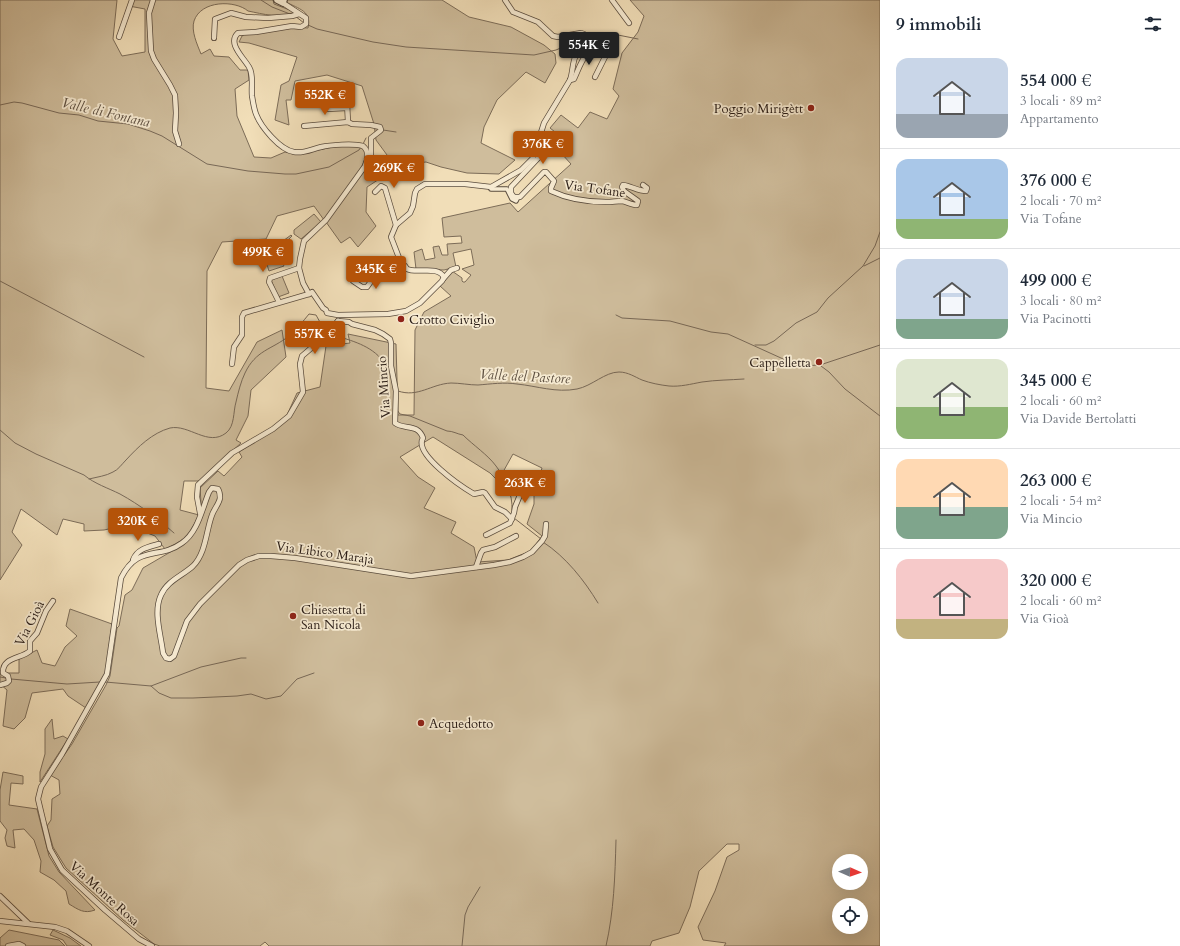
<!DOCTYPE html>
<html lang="it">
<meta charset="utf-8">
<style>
body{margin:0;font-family:Cardo,serif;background:#f6f6f7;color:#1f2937;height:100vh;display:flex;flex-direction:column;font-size:15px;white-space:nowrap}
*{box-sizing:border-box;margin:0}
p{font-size:13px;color:#747a83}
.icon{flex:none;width:22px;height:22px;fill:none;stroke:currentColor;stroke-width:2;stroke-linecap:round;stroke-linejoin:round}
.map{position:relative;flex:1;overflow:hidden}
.sheet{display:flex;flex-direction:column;background:#fff;width:300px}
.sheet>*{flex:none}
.needle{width:26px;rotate:92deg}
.tools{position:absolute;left:832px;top:854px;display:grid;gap:8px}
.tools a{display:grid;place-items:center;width:36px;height:36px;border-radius:50%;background:#fff;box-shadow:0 4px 16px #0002;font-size:20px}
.price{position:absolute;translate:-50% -34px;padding:0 9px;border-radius:4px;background:#b45309;color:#fff;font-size:13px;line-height:26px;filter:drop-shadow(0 1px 2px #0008)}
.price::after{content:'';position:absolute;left:50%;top:24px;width:12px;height:9px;margin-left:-6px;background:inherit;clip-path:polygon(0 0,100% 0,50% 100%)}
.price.on{background:#222;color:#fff}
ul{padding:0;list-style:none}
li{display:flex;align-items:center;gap:12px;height:100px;padding:0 16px}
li+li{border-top:1px solid #e0e1e3}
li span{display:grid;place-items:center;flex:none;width:112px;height:80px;border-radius:12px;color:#555}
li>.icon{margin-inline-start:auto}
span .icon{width:48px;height:48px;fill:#fffc;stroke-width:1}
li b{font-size:17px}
h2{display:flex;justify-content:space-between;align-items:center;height:48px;padding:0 16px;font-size:17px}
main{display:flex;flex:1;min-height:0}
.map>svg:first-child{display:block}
</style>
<main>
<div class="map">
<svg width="880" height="946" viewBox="0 0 880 946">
<rect width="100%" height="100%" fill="#f1deb8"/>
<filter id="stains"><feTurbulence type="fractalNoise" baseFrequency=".005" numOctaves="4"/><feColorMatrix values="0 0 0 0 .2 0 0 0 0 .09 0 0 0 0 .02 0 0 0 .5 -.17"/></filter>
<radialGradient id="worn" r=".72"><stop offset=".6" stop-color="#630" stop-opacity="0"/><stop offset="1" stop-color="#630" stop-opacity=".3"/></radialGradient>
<g fill="#cfbd9c" stroke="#7c6c58" fill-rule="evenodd">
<path d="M0,0H117L113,39L122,56L145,52V9L129,6L132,0H273L274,4L295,12C280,19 263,14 248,11C235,0 201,0 194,21C191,31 197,44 201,54L210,49L214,56L229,57L240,70H248L249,80L235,89L237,116L254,157L271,158L285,152C308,158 339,139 364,148L366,156L360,171L324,220L314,206L277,216L266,239L222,242L207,271L206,388L229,391L257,342L282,330L286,357L251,390L248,416L236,440L241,443L199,481H184L180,510L199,515C188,536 187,539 165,549L155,536L127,525L104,530L84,531V524L63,519L57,535L21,509L12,532L22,545L0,580Z"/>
<path d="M286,0H442L469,17L511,27L544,45L555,54L556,63L545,83L526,72L497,100L484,127L481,143L515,160L499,174L467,173L441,167L426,162L401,165L367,187L366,212L376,226L358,247L350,237L341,243L326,222L366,167L386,171L387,155L376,140L374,124L362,86L327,75L295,81L291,100H286L289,125L275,120L281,85L289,81L297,57L249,43L239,42L242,36L245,34L293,27L308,28C312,11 299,9 286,2Z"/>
<path d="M630,0H880V946H724L726,943L703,940L698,927L715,891L727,857L739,850V844H727L699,871L690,907L679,933L652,941L650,946H269L265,942L260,946H160L154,944L123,920L66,868L53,847L47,826L51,820L52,799L60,794L59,780L50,775L72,744L106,685L110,676L117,628L119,626L125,595L132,590L143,568L179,547L202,516L200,488L218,471L224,476L242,457L239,452L281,425L287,415L297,393L320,387L326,346L350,343L348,334L396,344L398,415H414L415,330L424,312L451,296L440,286L452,271L462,278V281L463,282H465L471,275L462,269L474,265L471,249L453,253L456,267L444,270L416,269L414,252L422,249L425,260L435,258L433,247L439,246L442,255H448L447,244L462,243L461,236L444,237L442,218L510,203L518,212L571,164L561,153L569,143L550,128L561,115L578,128L590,112L607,119L619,96L613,89L622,53L638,32L644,16ZM433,437L490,473L498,481L513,454L542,468L534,494V504L527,524L542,536L531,551L523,554L508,560L477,562L474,547L451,533L456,522L424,508L435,488L418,477L400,457ZM839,861H861V883H839ZM839,905H861V927H839Z"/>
<polygon points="314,214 321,222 301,239 294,234 294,230"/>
<polygon points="291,235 292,236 287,241 289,244 286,253 288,254 283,256 282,262 284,266 269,271 264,255"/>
<polygon points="282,276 289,293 278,297 271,280"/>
<polygon points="70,609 112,624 106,672 86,708 68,696 63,689 32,693 25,718 14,729 3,726 7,690 0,684 0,673 19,673 19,659 37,650 42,663 55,666 65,647 77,636 66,626"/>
<polygon points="52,719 54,739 63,736 68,739 40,782 40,772 45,754 45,729"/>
<path d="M3,772L23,776V784L11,783L9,805L37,809L49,856L59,872L95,910C84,914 79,910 69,904L66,891L54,880L40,872L41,861L34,840L24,829L13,830L15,848L7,846L5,838L7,830L0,821V790Z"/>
<polygon points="9,930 59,940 65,946 0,946 0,938"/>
<polygon points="53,930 70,938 81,946 67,946 63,940 50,935"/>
</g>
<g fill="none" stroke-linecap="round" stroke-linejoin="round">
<g stroke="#786856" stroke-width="1">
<polyline points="261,0 272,7 290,14"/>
<polyline points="295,16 304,23"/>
<polyline points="308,25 317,29 373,42 406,47 534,55 556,50 584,38"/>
<polyline points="587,38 618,35 638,39"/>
<polyline points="0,105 14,102 22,103 59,113 79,115 98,121 128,124 150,131 162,136 207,164 248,171 285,174 296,174 329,167 359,150 361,147"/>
<polyline points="383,130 396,132"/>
<polyline points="363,144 366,138"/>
<polyline points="864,266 880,258"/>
<polyline points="0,281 144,357"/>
<polyline points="616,315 622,318 670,321 711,332 728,334 792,363 802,366 820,365 880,345"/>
<path d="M333,329L341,334L343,338C363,344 379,351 389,370"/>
<polyline points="755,345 766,345 774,341 796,323 817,312 828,298 863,266 875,246 880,232"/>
<polyline points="821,366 829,372 845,389 880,416"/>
<path d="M398,391C418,398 431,384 451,383C460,383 469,385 478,385C491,384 504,382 517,384C537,386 556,393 577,389C592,386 605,372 619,372C628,372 635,377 642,380C650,383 660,385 669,386C680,387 691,384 702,382C716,380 730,380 744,379"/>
<path d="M397,410L400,414L410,416L447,431C453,431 457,434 463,435C473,445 488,455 496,466C505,478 513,494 512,510"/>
<path d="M0,430L15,443L36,454L84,475C95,484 108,488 120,494C140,505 157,518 174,533"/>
<path d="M89,479C97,477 106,476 113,472C118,470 122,464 126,460C138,447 152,433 170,428C189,424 208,447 226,433C235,426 233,412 236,402C238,393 241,381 245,373C256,350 271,350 289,336C297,330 303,321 309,314L316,315L321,324L330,328"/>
<polyline points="514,518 541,539"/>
<path d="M543,542C566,557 584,580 598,603"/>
<polyline points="0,677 6,678"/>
<polyline points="11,679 67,684 100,682"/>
<polyline points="105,682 151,686 201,667 241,658 246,658"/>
<polyline points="151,686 159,693 171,698 193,698 237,696 251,694 266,699 281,696 297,679 314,673"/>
<polyline points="462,946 465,915 468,907 480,887"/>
<path d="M606,946C614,911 615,876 616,840"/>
</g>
<g stroke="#5a4c3e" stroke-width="5.5">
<polyline id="pedestrian" points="491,187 491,189 507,189 512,199 516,201 518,197"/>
</g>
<g stroke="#5a4c3e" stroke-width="6">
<g id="minor">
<polyline points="153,0 149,13 151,51 154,59 170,85 175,95 176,113 175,131 179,144"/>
<polyline points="612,0 629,23"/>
<path d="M283,3L306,18V24L301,27L292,26L256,32L238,33C227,43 243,57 249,67C254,75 251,86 252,96C253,102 254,109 256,114C261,127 280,150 294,152C303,154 312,149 321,147C330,145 354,143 363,146C369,151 368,159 365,166L326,220L304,241L300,259L299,268L303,283L309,294L312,292L323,308L326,310L327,313L338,315L388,314L406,311L420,303L442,281L444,277C437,265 417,274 407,269L405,266L401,263L391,237L396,225L410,213L413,206L415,193L417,189L425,184H465L491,187L521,170L533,158L544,123L570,80C573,72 572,63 576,55C579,50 584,45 586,39L584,34L581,33L558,37L553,36L538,22L513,12L505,0"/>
<polyline points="119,37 132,0"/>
<polyline points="214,38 215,19 231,13 246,17 268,18 292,16 299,14"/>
<path d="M570,80L574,79C581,64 585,46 605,47L607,50V53L595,77"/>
<polyline points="347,103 348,122"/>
<polyline points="327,109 347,108"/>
<polyline points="304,126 348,122 352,124 371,125 380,127 381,130 380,131 371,138 371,156 367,159"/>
<path d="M537,146L542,149L543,153L511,187V193L514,197H520L544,172H546L554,181L551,188V191C568,199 589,202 606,202C612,202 617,201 622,201C627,202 632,205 637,205L638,201L624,191L622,187L623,185C631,186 638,191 646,191L647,188L643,185"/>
<polyline points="375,192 381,186 385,188 396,225"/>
<polyline points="443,279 451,270 457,268"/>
<polyline points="353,281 362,287 367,287 384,263 394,259"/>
<polyline points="279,302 269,282 270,278 299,268"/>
<path d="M338,321L349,322L352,324L375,330L383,334L390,339L391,343V366L396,391L395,423C404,430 418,423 423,438C413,454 462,487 474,494L483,492L485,493L495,507L505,512L512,519"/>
<polyline points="232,364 234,347 242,335 242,317 244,313 309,294"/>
<polyline points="200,513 197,497 198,485 232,453 273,429 289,416 303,392 300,364 302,356 316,344 338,321"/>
<polyline points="486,535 510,523 514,513 515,507 520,495 521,485"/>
<path d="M133,560C137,549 148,547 159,544"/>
<polyline points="476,567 481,553 483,550 495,547 516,536"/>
<path d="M0,685L7,683L9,681L8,676L3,673C2,657 21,659 30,651V641L37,633L46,611L53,601"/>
<polyline points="0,896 28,923"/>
<polyline points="0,921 55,927 67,931 89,946"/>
<polyline points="8,946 19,944 23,946"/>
<path d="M152,946L139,939L105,910L62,870L50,849L38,799L41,787L62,754L107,674L121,578C138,544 159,560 182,543C198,532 202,509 209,492L212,488L218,489C220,492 220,494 220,498C219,504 214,509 212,515C206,531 206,553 193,566C182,576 167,581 161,595C153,612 161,635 163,653L166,658L170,659L174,656L187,621L200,604L239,565L247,560L259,556H271L295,558L411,576L494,565L510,562L523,557L532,552L542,541L545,536L546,524"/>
</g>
</g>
<g stroke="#5a4c3e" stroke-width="8">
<polyline id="tertiary" points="277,0 283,3 284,0"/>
</g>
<use href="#pedestrian" stroke="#f6ead1" stroke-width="3.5"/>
<use href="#minor" stroke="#f6ead1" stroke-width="4.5"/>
<use href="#tertiary" stroke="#f6ead1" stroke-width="5.5"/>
</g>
<g fill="#8f2418" stroke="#f6ead1" stroke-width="1.5">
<circle cx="811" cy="108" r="4"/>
<circle cx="401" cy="319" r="4"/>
<circle cx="819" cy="362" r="4"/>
<circle cx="293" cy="616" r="4"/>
<circle cx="421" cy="723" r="4"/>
</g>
<g text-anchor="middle" stroke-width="3.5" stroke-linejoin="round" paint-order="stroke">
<g font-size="13" fill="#281b15" stroke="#f6ead1" text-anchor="start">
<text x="803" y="113" text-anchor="end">Poggio Mirigètt</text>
<text x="409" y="324">Crotto Civiglio</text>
<text x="811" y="367" text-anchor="end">Cappelletta</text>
<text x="301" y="614">Chiesetta di<tspan x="301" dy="15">San Nicola</tspan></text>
<text x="429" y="728">Acquedotto</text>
</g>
<g font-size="13" fill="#281b15" stroke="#f6ead1">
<text transform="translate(595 188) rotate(8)" y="5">Via Tofane</text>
<text transform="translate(383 387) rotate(-94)" y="5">Via Mincio</text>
<text transform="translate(325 552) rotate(8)" y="5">Via Libico Maraja</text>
<text transform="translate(29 623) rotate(-63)" y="5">Via Gioà</text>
<text transform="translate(105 893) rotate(42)" y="5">Via Monte Rosa</text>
</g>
<g font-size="14" font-style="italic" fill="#5d4f40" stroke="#f6ead1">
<text transform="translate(106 112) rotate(13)" y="5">Valle di Fontana</text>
<text transform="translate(525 376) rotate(3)" y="5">Valle del Pastore</text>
</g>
</g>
<rect width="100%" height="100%" filter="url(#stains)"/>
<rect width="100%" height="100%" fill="url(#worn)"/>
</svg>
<div class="tools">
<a><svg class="needle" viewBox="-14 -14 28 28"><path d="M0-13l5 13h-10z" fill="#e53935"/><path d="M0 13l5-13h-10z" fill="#747a83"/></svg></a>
<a><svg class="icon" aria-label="locate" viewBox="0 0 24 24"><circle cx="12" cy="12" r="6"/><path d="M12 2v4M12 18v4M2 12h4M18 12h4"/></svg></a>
</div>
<b class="price on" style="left:589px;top:66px">554K €</b>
<b class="price" style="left:325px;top:116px">552K €</b>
<b class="price" style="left:543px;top:165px">376K €</b>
<b class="price" style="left:394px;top:189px">269K €</b>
<b class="price" style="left:263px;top:273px">499K €</b>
<b class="price" style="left:376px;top:290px">345K €</b>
<b class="price" style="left:315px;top:355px">557K €</b>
<b class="price" style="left:525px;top:504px">263K €</b>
<b class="price" style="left:138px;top:542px">320K €</b>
</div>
<section class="sheet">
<h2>9 immobili<svg class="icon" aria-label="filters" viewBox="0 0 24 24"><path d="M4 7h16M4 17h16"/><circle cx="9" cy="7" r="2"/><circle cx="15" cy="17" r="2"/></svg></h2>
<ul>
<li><span style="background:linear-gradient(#c9d6e8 70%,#9aa5b1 0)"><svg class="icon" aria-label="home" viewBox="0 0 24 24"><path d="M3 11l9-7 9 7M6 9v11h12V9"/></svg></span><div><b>554 000 €</b><p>3 locali · 89 m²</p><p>Appartamento</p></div></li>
<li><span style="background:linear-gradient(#a9c7e8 75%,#8fb573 0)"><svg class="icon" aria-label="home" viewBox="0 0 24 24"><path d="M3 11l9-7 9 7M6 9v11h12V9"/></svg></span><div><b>376 000 €</b><p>2 locali · 70 m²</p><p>Via Tofane</p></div></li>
<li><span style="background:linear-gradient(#c9d6e8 75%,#7fa58c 0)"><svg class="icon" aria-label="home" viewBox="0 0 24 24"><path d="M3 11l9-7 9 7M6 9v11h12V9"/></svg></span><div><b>499 000 €</b><p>3 locali · 80 m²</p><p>Via Pacinotti</p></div></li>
<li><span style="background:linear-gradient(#dfe7d0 60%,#8fb573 0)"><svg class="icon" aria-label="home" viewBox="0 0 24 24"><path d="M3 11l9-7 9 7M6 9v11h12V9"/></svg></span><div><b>345 000 €</b><p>2 locali · 60 m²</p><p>Via Davide Bertolatti</p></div></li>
<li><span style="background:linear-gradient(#ffd9b3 60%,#7fa58c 0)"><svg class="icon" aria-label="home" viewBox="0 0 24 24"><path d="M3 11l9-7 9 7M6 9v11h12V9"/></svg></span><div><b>263 000 €</b><p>2 locali · 54 m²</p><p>Via Mincio</p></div></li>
<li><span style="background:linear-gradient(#f6c9c9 75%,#c2b280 0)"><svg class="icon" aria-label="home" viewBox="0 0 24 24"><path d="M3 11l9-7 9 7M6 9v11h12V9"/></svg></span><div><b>320 000 €</b><p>2 locali · 60 m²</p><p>Via Gioà</p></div></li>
</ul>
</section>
</main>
